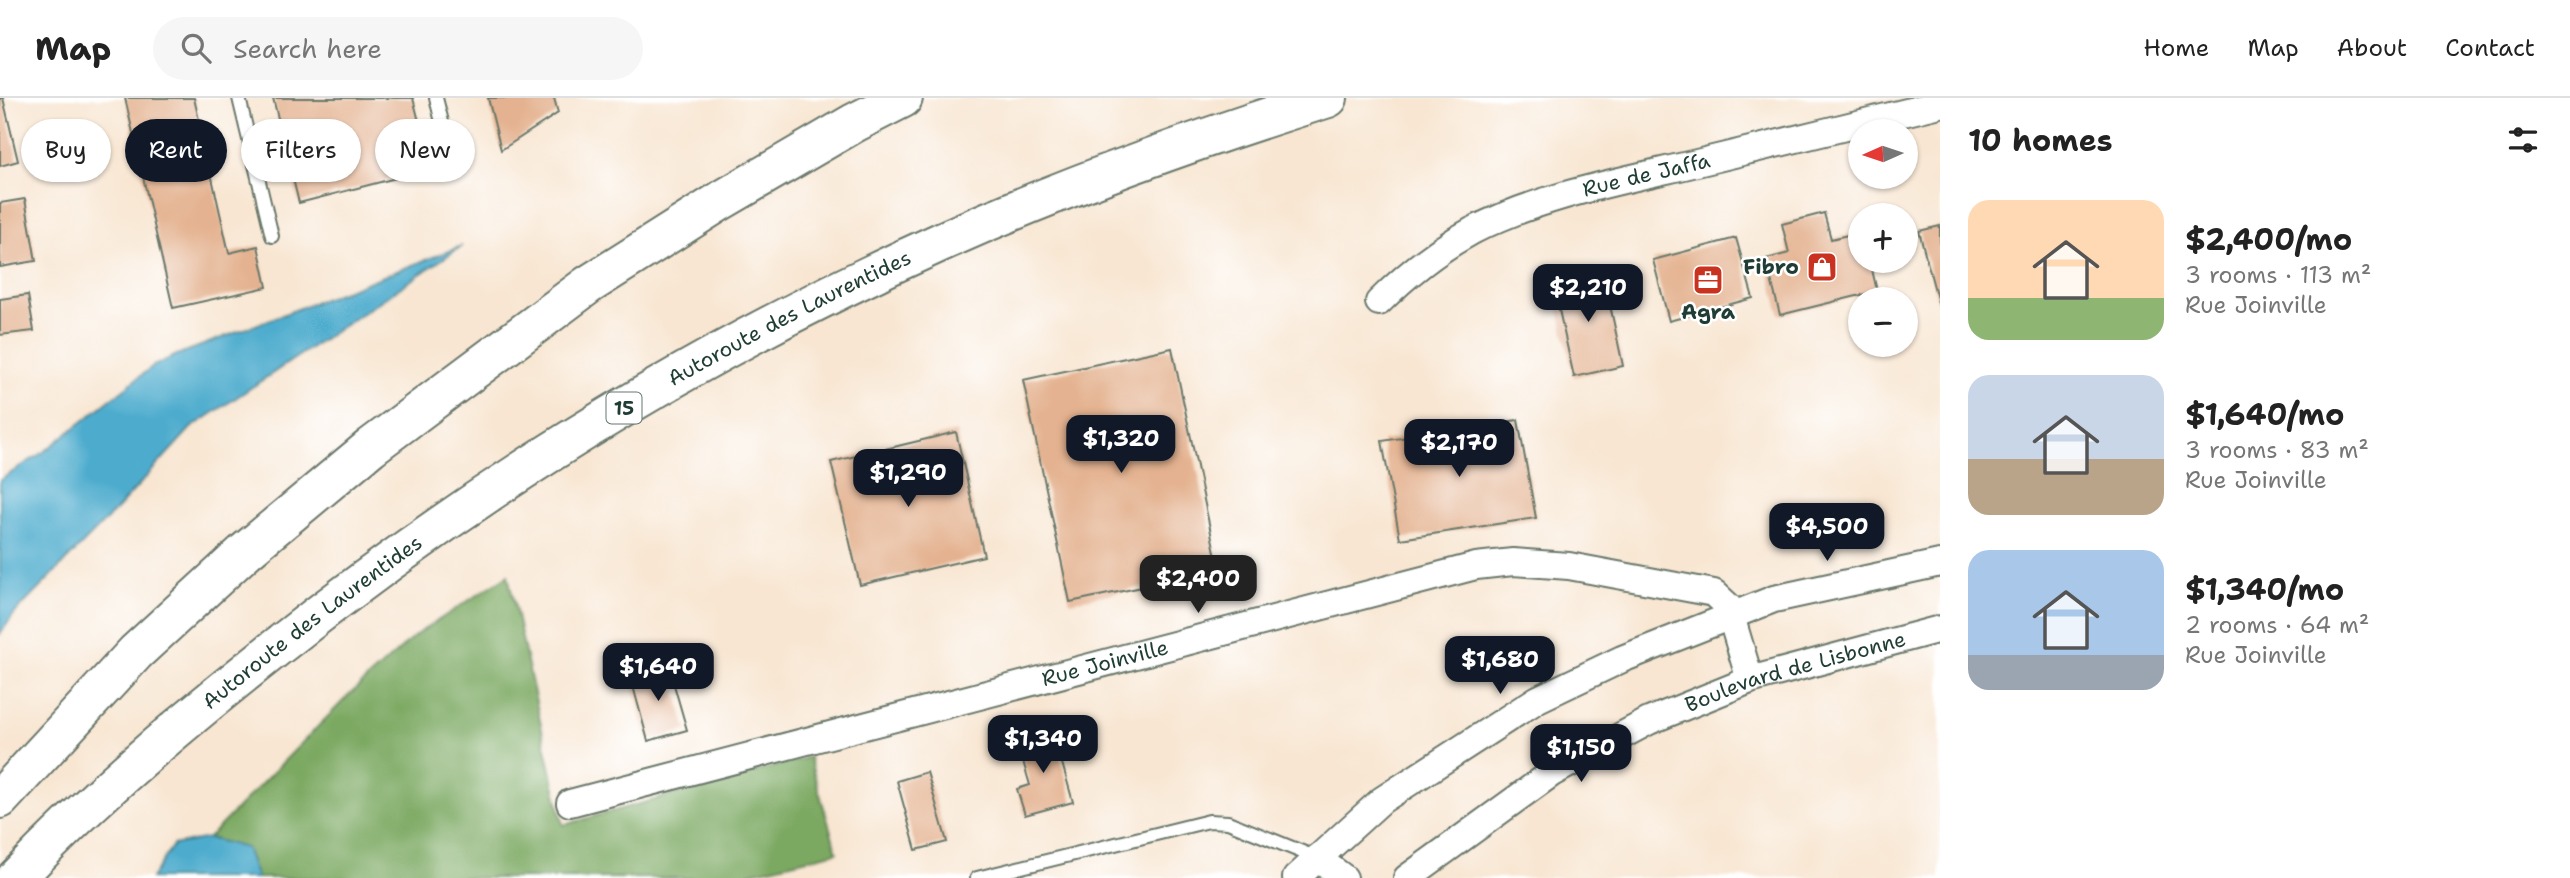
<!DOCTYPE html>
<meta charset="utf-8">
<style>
body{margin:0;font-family:"Shantell Sans",sans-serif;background:#f6f6f6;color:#222;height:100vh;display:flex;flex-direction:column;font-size:26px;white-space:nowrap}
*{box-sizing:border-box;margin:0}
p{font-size:23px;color:#767676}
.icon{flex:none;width:38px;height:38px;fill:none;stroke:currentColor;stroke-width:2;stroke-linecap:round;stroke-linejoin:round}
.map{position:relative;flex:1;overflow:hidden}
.drawer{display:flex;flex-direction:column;background:#fff;width:630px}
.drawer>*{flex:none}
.guide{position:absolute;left:21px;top:21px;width:665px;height:63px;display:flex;gap:14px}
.needle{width:46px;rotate:267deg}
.buttons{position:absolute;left:1848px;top:21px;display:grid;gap:14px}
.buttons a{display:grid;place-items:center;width:70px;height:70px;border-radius:50%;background:#fff;box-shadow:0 2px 5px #0004;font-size:35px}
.price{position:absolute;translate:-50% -60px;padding:0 16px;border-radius:14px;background:#111827;color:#fff;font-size:23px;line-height:46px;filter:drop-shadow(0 2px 4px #0008)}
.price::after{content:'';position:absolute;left:50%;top:42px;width:21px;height:16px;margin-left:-10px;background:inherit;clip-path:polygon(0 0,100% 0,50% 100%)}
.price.on{background:#222;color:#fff}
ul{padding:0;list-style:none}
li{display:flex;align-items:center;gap:21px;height:175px;padding:0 28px}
li span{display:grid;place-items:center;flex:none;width:196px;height:140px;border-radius:21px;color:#555}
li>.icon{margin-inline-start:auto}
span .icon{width:84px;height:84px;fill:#fffc;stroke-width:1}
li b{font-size:30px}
h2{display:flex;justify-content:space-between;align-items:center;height:84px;padding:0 28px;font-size:30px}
.pill{padding:0 24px;border-radius:32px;background:#fff;box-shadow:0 2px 5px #0004;font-size:24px;line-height:63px}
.pill.on{background:#111827;color:#fff}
header{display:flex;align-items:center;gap:42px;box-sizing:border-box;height:98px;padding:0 35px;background:#fff;border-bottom:2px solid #e0e0e0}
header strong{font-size:33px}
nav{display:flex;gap:38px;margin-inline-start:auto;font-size:24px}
.search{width:490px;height:63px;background:#f6f6f6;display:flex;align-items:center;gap:18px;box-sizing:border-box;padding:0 24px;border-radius:38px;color:#767676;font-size:26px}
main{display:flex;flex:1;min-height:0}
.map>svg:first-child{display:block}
</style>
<header>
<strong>Map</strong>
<div class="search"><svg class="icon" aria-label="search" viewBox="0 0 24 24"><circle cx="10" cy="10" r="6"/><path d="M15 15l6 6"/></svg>Search here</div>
<nav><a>Home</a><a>Map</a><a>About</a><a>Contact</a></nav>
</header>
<main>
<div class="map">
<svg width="1940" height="780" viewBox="0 0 1940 780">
<rect width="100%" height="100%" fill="#fff"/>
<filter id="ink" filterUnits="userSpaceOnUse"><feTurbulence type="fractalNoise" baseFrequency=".0143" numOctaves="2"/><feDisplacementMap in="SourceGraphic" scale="14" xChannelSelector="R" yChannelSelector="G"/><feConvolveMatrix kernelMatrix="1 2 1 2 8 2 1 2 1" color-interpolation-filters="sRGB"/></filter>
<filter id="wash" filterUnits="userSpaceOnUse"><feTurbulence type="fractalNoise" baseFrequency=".00686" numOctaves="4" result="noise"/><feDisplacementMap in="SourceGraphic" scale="28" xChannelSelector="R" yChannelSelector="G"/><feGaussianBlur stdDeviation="1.57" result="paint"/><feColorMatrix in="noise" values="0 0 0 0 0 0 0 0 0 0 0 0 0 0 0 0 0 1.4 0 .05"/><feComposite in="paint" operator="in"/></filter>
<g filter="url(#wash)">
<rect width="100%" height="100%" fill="#f8e6d2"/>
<polygon fill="#7ca962" stroke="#4e734b" stroke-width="2" points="508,477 563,727 809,659 837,754 728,780 257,780 246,750 208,740 348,598 417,536"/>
<g fill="#4eaccd" stroke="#367480" stroke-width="2">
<polygon points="462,148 191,330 115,413 15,515 0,536 0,382 45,353 153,268 177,257"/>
<polygon points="208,740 246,750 257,780 151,780 173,747"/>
</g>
<g id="blocks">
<g fill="#e4b290">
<polygon points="0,0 3,0 18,63 0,68"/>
<polygon points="125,0 194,0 229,155 258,148 267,189 173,210"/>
<polygon points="273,0 413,0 431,71 299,105"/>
<polygon points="488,0 554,0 558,15 501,52"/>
<polygon points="25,101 36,163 0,169 0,105"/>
<polygon points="1824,115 1831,141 1860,134 1860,163 1870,163 1877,193 1780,217 1766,161 1789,155 1782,126"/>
<polygon points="1940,128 1940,208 1939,208 1919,133"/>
<polygon points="1736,140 1753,200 1669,223 1653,162"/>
<polygon points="1603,174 1623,268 1574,279 1553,185"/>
<polygon points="28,197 34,233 0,237 0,201"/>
<polygon points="1172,250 1219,473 1070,504 1023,282"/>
<polygon points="1518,322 1536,420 1400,441 1382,343"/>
<polygon points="956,334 984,458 860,487 831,364"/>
<polygon points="668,566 687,632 648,643 630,577"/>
<polygon points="1053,633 1073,704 1025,717 1017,691 1030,687 1017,643"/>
<polygon points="927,674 947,744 916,752 897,683"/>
</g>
</g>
</g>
<g filter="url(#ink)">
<use href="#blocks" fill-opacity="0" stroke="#6b786b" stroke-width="2"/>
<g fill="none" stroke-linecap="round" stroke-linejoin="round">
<g stroke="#6b786b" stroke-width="16">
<g id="service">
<polyline points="239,0 272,138"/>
<polyline points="436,0 443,28"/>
<polyline points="977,780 1209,723 1228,724 1317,760"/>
</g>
</g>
<g stroke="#6b786b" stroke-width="30">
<g id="minor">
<path id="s1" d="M1379,204C1407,176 1437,152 1472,133C1541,97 1626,82 1701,64C1781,45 1860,25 1940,6"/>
<path id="s2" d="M570,705L1476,468L1513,464L1569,468L1714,495L1728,508L1750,582"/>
<polyline points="1317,760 1344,780"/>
<polyline points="1296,780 1382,702 1538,601 1622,561 1774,501 1940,465"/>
<path id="s3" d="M1407,780L1552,675L1649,623L1750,582L1940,531"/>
</g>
</g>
<g stroke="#6b786b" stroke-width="42">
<g id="motorway">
<polyline points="0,701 136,554 246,453 371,349 588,187 722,102 854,25 903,0"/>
<path id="s4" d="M16,780C96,696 186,621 277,549C481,387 705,250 943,143C1068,87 1197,41 1328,0"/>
</g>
</g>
<use href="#service" stroke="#fff" stroke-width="12"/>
<use href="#minor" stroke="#fff" stroke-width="26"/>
<use href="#motorway" stroke="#fff" stroke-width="38"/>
</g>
</g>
<defs>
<g id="shop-square" transform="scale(1.575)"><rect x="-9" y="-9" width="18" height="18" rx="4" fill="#c8321e" stroke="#fff"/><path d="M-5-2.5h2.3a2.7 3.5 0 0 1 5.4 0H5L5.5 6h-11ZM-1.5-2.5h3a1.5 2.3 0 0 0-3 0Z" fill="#fff"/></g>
<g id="office-square" transform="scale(1.575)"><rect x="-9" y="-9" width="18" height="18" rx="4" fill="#c8321e" stroke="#fff"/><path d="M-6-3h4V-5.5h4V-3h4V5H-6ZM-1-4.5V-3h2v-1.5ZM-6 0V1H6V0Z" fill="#fff"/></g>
</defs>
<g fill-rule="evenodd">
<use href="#shop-square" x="1822" y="169"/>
<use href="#office-square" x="1708" y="182"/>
</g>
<g text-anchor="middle" stroke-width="5" stroke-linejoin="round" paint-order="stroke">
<rect fill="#fff" stroke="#627771" stroke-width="2" x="606.5" y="294.5" width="35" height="31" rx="5"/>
<g font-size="19" font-weight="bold" fill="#1f3d34">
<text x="624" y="317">15</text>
</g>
<g font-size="21" fill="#1f3d34" stroke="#fff">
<text dy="7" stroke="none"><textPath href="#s1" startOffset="301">Rue de Jaffa</textPath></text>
<text dy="7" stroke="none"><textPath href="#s4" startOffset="959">Autoroute des Laurentides</textPath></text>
<text dy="7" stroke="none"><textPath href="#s4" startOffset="392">Autoroute des Laurentides</textPath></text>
<text dy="7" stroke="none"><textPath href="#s2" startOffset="553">Rue Joinville</textPath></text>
<text dy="7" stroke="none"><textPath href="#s3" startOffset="444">Boulevard de Lisbonne</textPath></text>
</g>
<g font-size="21" font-weight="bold" fill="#1f3d34" stroke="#fff" text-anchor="end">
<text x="1799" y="176">Fibro</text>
<text x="1708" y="221" text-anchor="middle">Agra</text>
</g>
</g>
</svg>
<div class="buttons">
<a><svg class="needle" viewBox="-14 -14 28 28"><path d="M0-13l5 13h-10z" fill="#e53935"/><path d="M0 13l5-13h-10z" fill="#767676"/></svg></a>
<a>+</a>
<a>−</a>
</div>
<b class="price" style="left:1588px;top:226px">$2,210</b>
<b class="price" style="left:1121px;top:377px">$1,320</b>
<b class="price" style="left:1459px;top:381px">$2,170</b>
<b class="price" style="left:908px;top:411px">$1,290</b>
<b class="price" style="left:1827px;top:465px">$4,500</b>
<b class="price on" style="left:1198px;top:517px">$2,400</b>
<b class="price" style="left:1500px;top:598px">$1,680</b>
<b class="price" style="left:658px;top:605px">$1,640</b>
<b class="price" style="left:1043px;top:677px">$1,340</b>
<b class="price" style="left:1581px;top:686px">$1,150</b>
<div class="guide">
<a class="pill">Buy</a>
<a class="pill on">Rent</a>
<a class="pill">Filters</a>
<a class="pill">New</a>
</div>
</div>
<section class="drawer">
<h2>10 homes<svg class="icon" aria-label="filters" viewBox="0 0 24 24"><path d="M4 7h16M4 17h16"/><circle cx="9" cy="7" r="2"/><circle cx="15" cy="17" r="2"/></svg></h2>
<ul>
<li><span style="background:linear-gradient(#ffd9b3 70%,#8fb573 0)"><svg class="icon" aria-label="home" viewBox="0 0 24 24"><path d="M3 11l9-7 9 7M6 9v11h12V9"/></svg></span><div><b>$2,400/mo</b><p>3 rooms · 113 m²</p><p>Rue Joinville</p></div></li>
<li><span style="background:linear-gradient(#c9d6e8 60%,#b9a48a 0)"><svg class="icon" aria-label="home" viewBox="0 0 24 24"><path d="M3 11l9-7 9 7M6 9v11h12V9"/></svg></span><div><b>$1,640/mo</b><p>3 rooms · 83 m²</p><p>Rue Joinville</p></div></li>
<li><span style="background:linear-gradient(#a9c7e8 75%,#9aa5b1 0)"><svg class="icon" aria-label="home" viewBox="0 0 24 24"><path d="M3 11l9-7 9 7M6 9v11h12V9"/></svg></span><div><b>$1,340/mo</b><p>2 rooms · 64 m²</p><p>Rue Joinville</p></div></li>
</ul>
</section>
</main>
